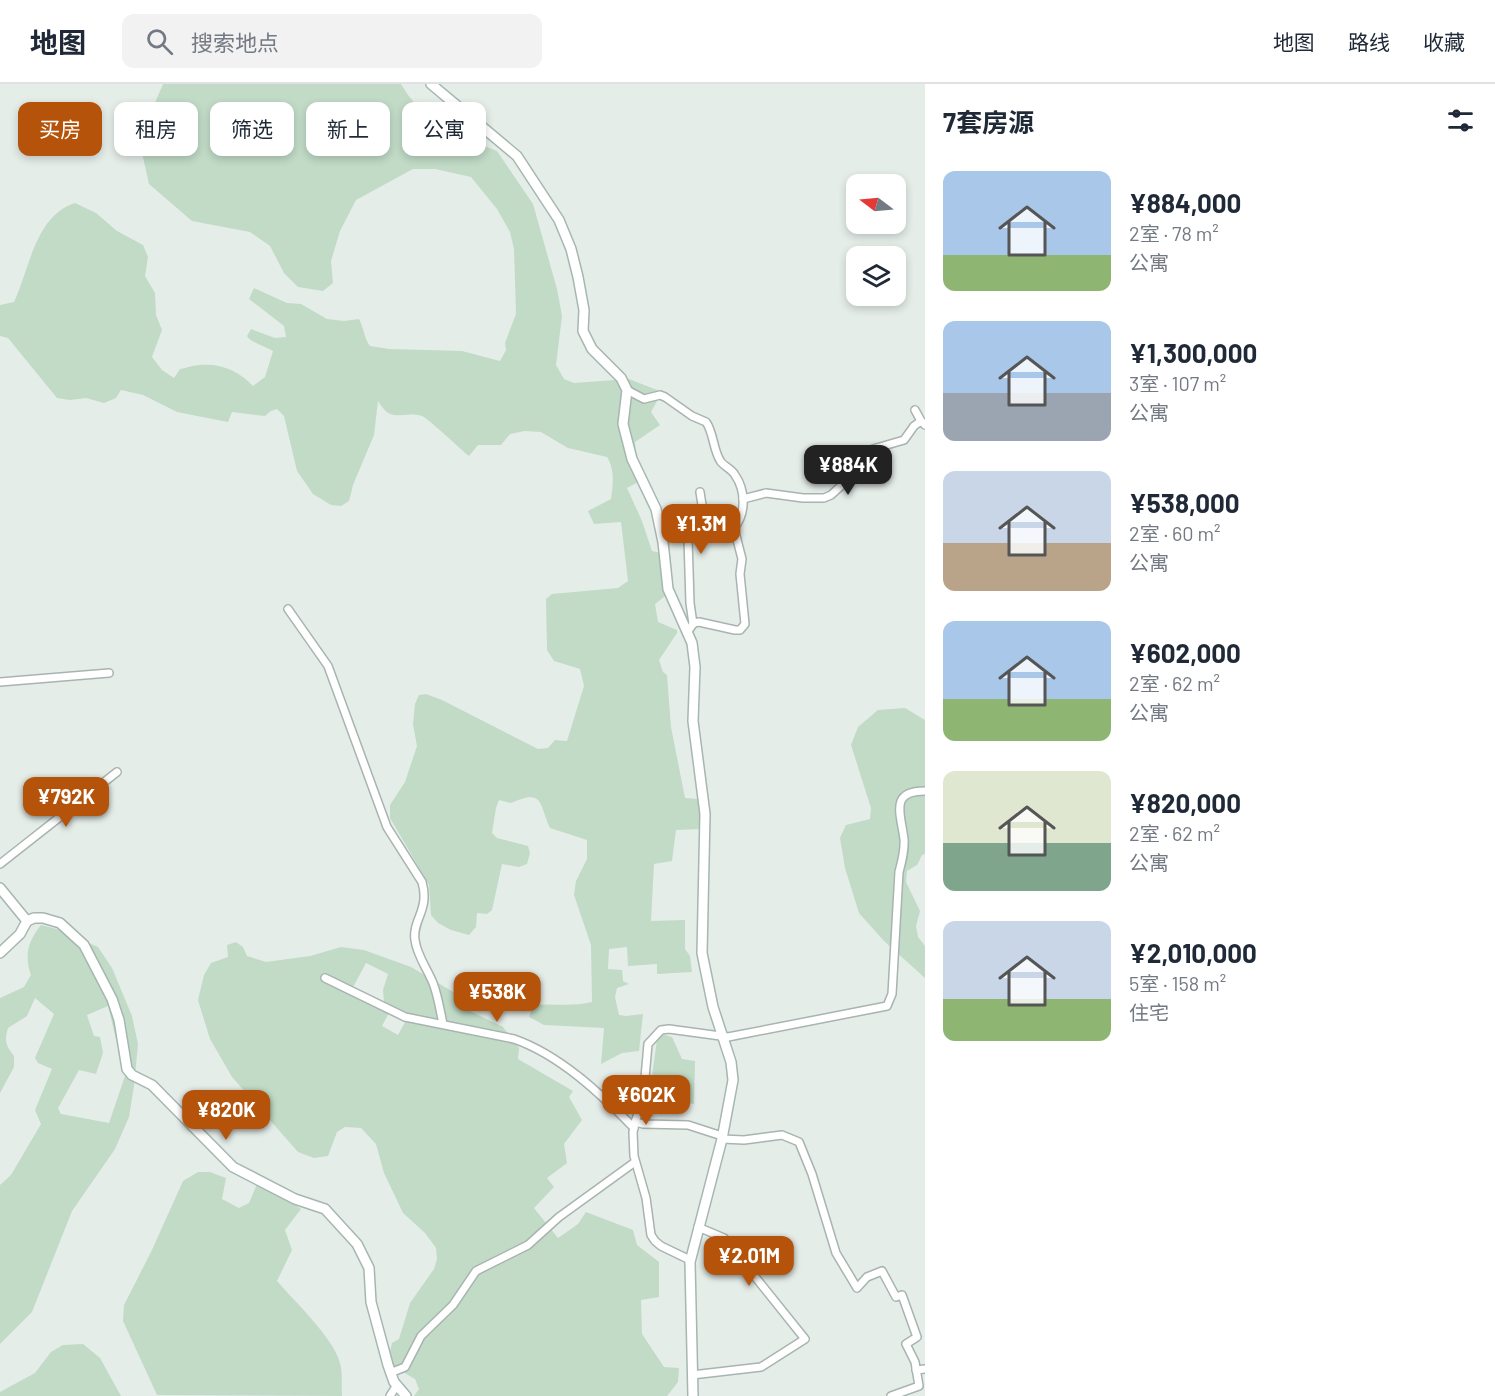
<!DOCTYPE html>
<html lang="zh">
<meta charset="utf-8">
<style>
body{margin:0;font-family:Barlow,"Noto Sans SC",sans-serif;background:#f2f2f3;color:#1f2937;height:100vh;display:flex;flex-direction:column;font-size:22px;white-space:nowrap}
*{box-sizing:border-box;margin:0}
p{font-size:20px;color:#747a83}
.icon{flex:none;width:33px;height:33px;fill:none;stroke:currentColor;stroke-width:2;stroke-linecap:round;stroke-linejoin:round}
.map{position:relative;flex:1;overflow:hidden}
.sheet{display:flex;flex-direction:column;background:#fff;width:570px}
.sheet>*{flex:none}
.banner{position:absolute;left:18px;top:18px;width:570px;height:54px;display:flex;gap:12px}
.needle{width:39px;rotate:286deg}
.controls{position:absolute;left:846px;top:90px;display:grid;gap:12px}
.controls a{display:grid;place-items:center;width:60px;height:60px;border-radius:12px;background:#fff;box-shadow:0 3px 9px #0003;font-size:30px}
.price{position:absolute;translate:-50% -51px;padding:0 14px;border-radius:12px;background:#b45309;color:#fff;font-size:20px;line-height:39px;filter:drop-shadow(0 2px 3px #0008)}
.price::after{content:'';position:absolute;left:50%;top:36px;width:18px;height:14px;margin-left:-9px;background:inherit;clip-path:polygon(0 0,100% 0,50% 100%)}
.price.selected{background:#222;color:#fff}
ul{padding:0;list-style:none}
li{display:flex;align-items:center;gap:18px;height:150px;padding:0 18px}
li span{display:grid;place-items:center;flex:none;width:168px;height:120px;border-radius:12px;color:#555}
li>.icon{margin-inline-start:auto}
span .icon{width:72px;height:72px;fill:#fffc;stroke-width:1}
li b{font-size:26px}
h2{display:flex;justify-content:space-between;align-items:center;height:72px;padding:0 18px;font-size:26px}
.chip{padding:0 21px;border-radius:12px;background:#fff;box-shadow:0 3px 9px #0003;font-size:21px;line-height:54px}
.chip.selected{background:#b45309;color:#fff}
header{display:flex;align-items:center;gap:36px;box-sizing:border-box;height:84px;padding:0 30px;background:#fff;border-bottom:2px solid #e0e1e3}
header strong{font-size:28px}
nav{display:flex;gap:33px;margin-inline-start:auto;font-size:21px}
.search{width:420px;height:54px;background:#f2f2f3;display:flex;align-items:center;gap:15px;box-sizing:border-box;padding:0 21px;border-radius:12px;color:#747a83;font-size:22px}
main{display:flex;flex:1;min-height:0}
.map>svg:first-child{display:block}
</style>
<header>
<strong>地图</strong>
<div class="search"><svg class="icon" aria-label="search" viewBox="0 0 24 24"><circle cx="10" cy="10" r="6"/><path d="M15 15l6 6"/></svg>搜索地点</div>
<nav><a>地图</a><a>路线</a><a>收藏</a></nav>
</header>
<main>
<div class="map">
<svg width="925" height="1312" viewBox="0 0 925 1312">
<rect width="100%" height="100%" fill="#e5ede9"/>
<g fill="#c1dbc7" fill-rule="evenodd">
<path d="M163,0H401L408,11L433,41L497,67L533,120L557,205L562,232L556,281L564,295L574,299L629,295L662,308L651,328L660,341L635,358L636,374L646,394L627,404L642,437L652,467L670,471L673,506L655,520L658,538L677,546V549L659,576L663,588L667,591L671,643L685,714L698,715L701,745L676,746L672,777L654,780L651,837L685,836V865L690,872L692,888L657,890V880L628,882L627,863L609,865L608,885L622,886L623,897L629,900L617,904L615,913L619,931L626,932L643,930L639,967L622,969L601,980L604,944L544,941L529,933L533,921C553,919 572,923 592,918L591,861L574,811L576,797L587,775V756L550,744C539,720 544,704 511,719L499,716L496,724L492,749L497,754L528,762L530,769L527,780L519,783L502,780L492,826L487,830L477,829L476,843L469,851L451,846L438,839L431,831L429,801L390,734V721L405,698L417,662L413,640L415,620L419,611L426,610L442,616L538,665L548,664L555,656L567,657L584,602L580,585L554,577L547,566L546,515L552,510L618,504L628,497L621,438L594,440L588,427L611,415C613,400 615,386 607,373L568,364L541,348L525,347L510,350L501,361H478L469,372C460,365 429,335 422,332C402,326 392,341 378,317L374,351L353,401L349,417L341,422L331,421L313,410L297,387L284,332L277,325L271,327L265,332L232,328L228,338L177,328L143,311L121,306L116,314L104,319L86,314L70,316L57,314L8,254L0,252V221L14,218C30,184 35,132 75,119L96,129L117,147L143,161L148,173L145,192L155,209L156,231L162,246L152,273L162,286L174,294L180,285C187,284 193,281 200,281C221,279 239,287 253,302L265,293L273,267C265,262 251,259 247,252L251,245L275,254L286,253L284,242L249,215L254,204L287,219L301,220L327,235L344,237L359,235C364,244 364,254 370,262L389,265L462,267L500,277L506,266L505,259L516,230L514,165L510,148L497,125L471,93L435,85H413L356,116L340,147L331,177L333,199L323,207L298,203L284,189L270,162L250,148L192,137L149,100L142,69L145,42Z"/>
<polygon points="905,624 925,636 925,770 922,771 917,781 907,787 906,798 920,827 916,842 918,853 925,862 925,894 884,857 859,829 845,784 840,754 846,741 870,735 871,724 851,661 858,643 878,626"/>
<path d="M41,841L57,845L98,863L112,884L132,932L138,960L134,1002L129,1033L115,1065L72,1127L32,1228L0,1260V1101L11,1091L41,1040L35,1026L52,985L38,979L35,974L54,930L35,914L27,932L8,944C4,957 6,962 14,972V983L0,1009V914L24,903L31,891C24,872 28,857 41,841ZM108,922L125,992L109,1039L61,1030L58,1024L79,986L96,990L103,969L100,953L94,952L87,931Z"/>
<path d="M236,858L243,863L247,872L266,878L310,872L341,863L364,866L411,883L460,912L470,927L503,943L519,964L518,975L573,1007L569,1013L582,1036L564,1060L567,1079L547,1094L554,1103L534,1124L558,1154L578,1140L586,1128L633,1146L637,1161L659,1178V1213L641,1216L642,1250L664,1283L679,1284L678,1298L667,1312H414L419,1305L415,1295L391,1281L390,1267L392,1259L399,1255L410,1219L434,1185L437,1175L436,1164L425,1149L403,1129L384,1089L376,1060L361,1044L345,1043L337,1048L328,1072L314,1074L298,1068L232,993L210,955L198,916L204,891L211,879L228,873L227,861ZM366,879L388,890L383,906L384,918L409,931L398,951L382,942L389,929L351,907Z"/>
<polygon points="662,950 672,953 682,975 695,977 694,1020 649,1014 657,956"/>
<path d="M198,1088H210L226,1094L222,1115L239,1124L249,1119L257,1100L283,1113L301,1125L285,1146L292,1166L277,1197C295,1218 333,1253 340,1279C343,1289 341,1302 342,1312L157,1311L123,1237L124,1221L151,1168L183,1097Z"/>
<polygon points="83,1260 100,1274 121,1312 0,1312 0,1308 35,1289 51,1268 63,1261"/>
</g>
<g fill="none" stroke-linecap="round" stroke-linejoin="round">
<g stroke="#a8b4b0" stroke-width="10">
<g id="street">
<path d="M627,306L644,315L660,311L665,313L692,332L706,338C714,349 713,367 721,378C725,383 732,385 735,391C746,407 746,430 734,444L742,475L740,490L745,540L740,546H735L699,538L694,539L688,547"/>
<polyline points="915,326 921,337 925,341"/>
<polyline points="743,415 766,409 803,414 824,414 831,411 854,390 864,374 873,365 904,356 914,342 921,337"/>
<path d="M288,525L328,582L387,743L422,798C430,826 412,836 415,856C417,872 427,884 433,899C438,912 440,926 443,940"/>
<polyline points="693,540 690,519 688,455 700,430 702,421 700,408"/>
<polyline points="0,598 109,589"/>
<polyline points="0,780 117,688"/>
<path d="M325,894L405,933L514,955C560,971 601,1010 634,1044"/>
<polyline points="635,1038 643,1040 688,1041 722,1052"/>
<polyline points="722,1055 744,1056 782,1051 799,1058 812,1090 836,1169 857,1204 867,1193 882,1187 896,1213 902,1211 917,1253 906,1260 915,1278 919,1302 891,1312"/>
<path d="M690,1176L661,1162L655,1157L651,1151L646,1114L634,1072L633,1048L635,1038L643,1016L648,960L661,946L669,945L728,953L887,922L892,910L899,788C902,777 905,766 904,755C901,730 889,707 925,707"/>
<polyline points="916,1286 925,1285"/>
<polyline points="390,1289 405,1283 421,1252 453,1221 476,1187 528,1161 559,1133 635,1078"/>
<polyline points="692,1291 761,1283 805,1255 724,1154 698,1143"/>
<polyline points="390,1312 397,1301"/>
</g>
</g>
<g stroke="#a5b7b0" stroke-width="12">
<g id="secondary">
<polyline points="431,0 517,72 559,136 571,165 578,193 584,226 583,247 592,265 621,294 627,306 623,340 632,375 656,425 663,458 668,505 692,559 695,583 693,637 705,730 702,869 713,923 731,978 733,996 722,1055 690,1178 693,1312"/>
<polyline points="0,804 27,837 20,850 0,869"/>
<polyline points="27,837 34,834 43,834 60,839 84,861 112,915 119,936 127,985 132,991 152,1001 233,1083 295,1115 325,1125 357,1160 369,1184 371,1218 388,1281 394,1298 406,1312"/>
</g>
</g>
<use href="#street" stroke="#fff" stroke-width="7"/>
<use href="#secondary" stroke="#fff" stroke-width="9"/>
</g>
</svg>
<div class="controls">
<a><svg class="needle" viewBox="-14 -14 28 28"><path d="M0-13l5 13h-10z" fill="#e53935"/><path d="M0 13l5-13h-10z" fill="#747a83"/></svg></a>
<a><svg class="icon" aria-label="layers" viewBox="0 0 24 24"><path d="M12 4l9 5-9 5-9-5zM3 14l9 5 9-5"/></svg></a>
</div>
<b class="price selected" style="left:848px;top:412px">¥884K</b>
<b class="price" style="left:701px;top:471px">¥1.3M</b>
<b class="price" style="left:66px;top:744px">¥792K</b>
<b class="price" style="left:497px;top:939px">¥538K</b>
<b class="price" style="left:646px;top:1042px">¥602K</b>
<b class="price" style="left:226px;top:1057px">¥820K</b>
<b class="price" style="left:749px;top:1203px">¥2.01M</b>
<div class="banner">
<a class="chip selected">买房</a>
<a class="chip">租房</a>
<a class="chip">筛选</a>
<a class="chip">新上</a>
<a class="chip">公寓</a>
</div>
</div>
<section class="sheet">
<h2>7套房源<svg class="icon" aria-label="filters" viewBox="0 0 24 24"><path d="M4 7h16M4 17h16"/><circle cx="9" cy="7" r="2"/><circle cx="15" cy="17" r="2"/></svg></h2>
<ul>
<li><span style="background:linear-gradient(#a9c7e8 70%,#8fb573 0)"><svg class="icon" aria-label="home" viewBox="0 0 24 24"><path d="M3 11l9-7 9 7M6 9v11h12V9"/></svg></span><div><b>¥884,000</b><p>2室 · 78 m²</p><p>公寓</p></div></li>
<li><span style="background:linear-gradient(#a9c7e8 60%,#9aa5b1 0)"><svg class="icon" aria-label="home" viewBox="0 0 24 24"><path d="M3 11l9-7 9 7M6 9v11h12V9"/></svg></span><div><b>¥1,300,000</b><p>3室 · 107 m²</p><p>公寓</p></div></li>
<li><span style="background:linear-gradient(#c9d6e8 60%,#b9a48a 0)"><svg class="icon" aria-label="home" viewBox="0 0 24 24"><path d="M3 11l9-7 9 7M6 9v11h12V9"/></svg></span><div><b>¥538,000</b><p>2室 · 60 m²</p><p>公寓</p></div></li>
<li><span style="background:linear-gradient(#a9c7e8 65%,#8fb573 0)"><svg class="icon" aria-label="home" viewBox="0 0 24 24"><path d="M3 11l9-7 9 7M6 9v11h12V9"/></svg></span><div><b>¥602,000</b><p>2室 · 62 m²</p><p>公寓</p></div></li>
<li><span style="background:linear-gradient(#dfe7d0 60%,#7fa58c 0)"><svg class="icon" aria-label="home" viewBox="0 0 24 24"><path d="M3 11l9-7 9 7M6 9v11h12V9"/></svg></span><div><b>¥820,000</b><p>2室 · 62 m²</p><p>公寓</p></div></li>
<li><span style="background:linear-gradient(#c9d6e8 65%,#8fb573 0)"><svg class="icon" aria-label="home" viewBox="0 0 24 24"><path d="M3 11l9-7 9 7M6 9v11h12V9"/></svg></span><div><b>¥2,010,000</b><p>5室 · 158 m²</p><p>住宅</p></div></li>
</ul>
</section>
</main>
